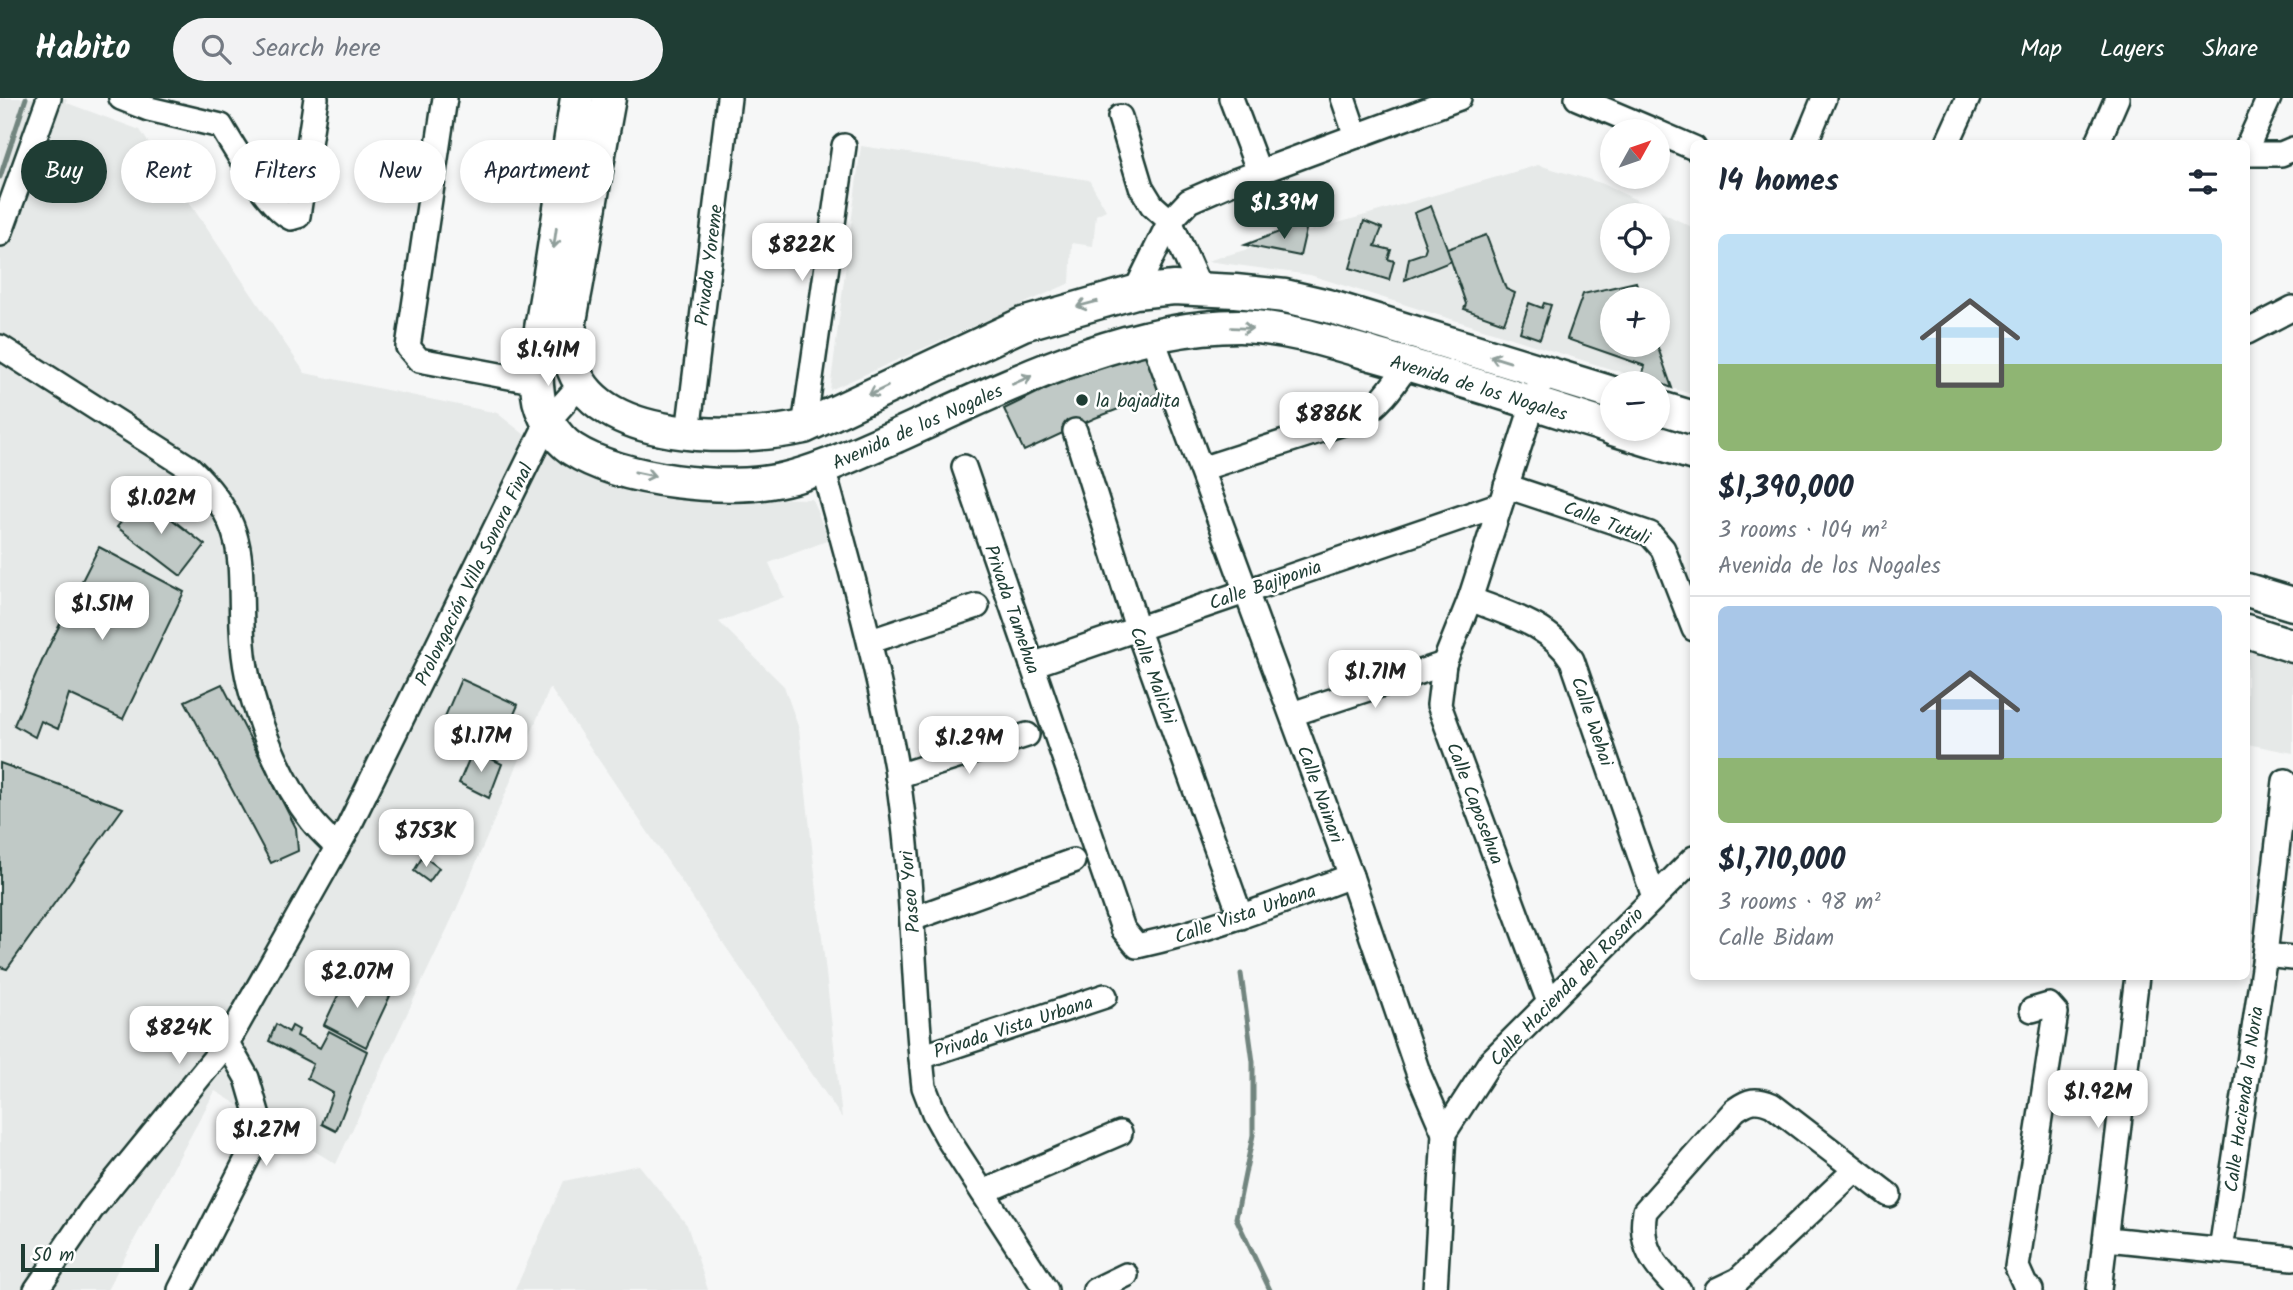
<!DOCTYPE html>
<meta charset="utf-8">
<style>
body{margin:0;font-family:Kalam,sans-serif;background:#f2f2f3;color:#1f2937;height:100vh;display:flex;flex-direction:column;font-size:26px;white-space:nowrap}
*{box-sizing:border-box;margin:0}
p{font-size:23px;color:#747a83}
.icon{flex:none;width:38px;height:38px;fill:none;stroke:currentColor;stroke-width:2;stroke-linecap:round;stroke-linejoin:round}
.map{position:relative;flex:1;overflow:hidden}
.drawer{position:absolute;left:1690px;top:42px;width:560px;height:840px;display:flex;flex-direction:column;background:#fff;border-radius:10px;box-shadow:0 4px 10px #0003}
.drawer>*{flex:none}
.banner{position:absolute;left:21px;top:42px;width:665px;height:63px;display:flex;gap:14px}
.needle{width:46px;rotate:50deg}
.buttons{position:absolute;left:1600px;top:21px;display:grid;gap:14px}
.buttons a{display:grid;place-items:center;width:70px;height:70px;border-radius:50%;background:#fff;box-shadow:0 4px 10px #0003;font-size:35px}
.scale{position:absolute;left:21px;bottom:18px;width:138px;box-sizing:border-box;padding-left:7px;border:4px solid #1f3d34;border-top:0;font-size:19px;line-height:24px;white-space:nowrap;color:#1f3d34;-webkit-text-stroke:5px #fff;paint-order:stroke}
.price{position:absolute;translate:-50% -60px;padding:0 16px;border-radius:14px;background:#fff;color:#222;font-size:23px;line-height:46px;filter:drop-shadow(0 2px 4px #0008)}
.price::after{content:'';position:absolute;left:50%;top:42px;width:21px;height:16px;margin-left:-10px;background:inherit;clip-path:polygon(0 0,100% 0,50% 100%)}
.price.active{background:#1f3d34;color:#fff}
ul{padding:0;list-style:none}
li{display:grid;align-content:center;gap:14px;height:371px;padding:0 28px}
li+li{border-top:2px solid #e0e1e3}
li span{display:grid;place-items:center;height:217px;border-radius:10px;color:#555}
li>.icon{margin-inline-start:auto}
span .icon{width:126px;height:126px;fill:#fffc;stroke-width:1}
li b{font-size:30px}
h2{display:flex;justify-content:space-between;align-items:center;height:84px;padding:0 28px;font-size:30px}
.pill{padding:0 24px;border-radius:32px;background:#fff;box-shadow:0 4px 10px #0003;font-size:24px;line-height:63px}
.pill.active{background:#1f3d34;color:#fff}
header{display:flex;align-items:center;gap:42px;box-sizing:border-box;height:98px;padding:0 35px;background:#1f3d34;color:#fff}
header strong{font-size:33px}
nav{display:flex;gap:38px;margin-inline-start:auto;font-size:24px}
.search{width:490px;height:63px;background:#f2f2f3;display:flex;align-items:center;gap:18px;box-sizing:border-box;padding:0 24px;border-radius:38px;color:#747a83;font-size:26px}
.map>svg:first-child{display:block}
</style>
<header>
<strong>Habito</strong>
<div class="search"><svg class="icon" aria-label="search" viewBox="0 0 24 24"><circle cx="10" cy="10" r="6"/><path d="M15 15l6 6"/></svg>Search here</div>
<nav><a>Map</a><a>Layers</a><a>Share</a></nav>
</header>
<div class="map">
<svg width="2293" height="1192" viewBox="0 0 2293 1192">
<rect width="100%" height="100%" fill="#f6f7f7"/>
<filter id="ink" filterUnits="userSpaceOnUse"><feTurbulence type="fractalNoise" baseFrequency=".0143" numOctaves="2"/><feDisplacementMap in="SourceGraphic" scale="14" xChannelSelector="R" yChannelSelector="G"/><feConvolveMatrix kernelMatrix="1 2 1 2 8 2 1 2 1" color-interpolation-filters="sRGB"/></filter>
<g filter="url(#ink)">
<g fill="#e6e9e8" fill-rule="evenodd">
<polygon points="0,0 66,0 67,5 140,32 305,275 497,315 558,363 643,398 812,401 829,442 769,465 784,499 719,524 784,588 799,631 842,1020 550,590 457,810 336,1066 215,993 107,1192 0,1192"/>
<polygon points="861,48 1089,82 1106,112 1096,117 1093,148 1072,145 1070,185 830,292"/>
<path d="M1538,67L1601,85L1694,130V297L1310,177L1207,163ZM1612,117H1657V163H1612ZM1612,201H1657V247H1612Z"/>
<polygon points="2247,547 2293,560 2293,655 2247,646"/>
<polygon points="639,1067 687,1127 708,1192 515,1192 564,1083"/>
</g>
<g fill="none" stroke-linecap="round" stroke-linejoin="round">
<g stroke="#72857f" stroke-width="5">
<polyline points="0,79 26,0"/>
<polyline points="1241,876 1253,964 1253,1037 1236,1120 1270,1192"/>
</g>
</g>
<g fill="#c0c9c6" stroke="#1f3d34" stroke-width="2">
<polygon points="1431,108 1452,163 1405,182 1409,160 1424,155 1426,149 1414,115"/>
<polygon points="1308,123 1300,158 1245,147"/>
<polygon points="1364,123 1382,130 1375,148 1391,152 1388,161 1394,163 1389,182 1350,170"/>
<polygon points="1486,137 1506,191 1515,195 1504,225 1464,211 1466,206 1447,151"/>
<polygon points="1636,184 1642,201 1612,201 1612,247 1657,247 1672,290 1642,278 1645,268 1567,241 1583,196"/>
<polygon points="1529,205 1542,210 1544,205 1551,207 1540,241 1520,234"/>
<polygon points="1152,239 1166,293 1095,320 1024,353 1004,311"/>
<polygon points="142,398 205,447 181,478 117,429"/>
<polygon points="99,449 184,494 123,621 69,596 58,631 41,623 35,639 14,627 46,554"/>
<polygon points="461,581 518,607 494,663 438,635"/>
<polygon points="222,586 296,730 298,753 271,765 185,603"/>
<polygon points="473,652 502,666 489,700 459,685"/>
<polygon points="0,665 123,710 7,871 0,869"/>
<polygon points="423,758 439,770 429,784 414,773"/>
<polygon points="348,876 390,898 366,949 324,927"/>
<polygon points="276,926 289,934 292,928 299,932 297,938 320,950 329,933 367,953 336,1033 322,1026 333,995 307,980 313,966 269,943"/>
</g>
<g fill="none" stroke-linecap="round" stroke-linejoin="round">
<g stroke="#1f3d34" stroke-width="28">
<g id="minor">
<path d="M121,0L149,11L221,28C235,51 269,110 291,120L298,118L316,0"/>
<polyline points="445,0 408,249 419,262 537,284"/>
<polyline points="1231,0 1259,74"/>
<polyline points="1343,0 1356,38"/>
<polyline points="1577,0 1655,33"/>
<polyline points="1120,19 1141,89 1152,107 1170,123 1200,191"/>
<polyline points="1657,34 1694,50"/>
<polyline points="1805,46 1824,0"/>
<polyline points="1947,46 1968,0"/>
<polyline points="2097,46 2117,0"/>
<polyline points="2247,49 2269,0"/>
<polyline points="2247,56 2281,56 2293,51"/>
<polyline points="0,136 49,0"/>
<polyline points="1135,194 1170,123 1189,103 1235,83 1459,0"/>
<polyline points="2247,234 2293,210"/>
<polyline points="1152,239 1351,778 1419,977 1444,1035"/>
<path d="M0,249L190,370C254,432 237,467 243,546C247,602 277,678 312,723C319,732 329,741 337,749"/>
<polyline points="1543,275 1470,501 1444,566 1439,607 1549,904"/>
<polyline points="804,329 844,48"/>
<polyline points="1075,333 1138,533 1241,819"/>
<polyline points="688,335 729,0"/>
<path d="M964,369L1123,831L1137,848C1211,832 1281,804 1351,778"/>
<path d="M823,370C851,471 879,572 897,675C914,779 912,885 924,989L934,1015L950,1044L1046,1192"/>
<path d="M1201,371L1356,321C1380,308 1393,288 1408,266"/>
<polyline points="1506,388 1650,436 1663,451 1694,531"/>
<path d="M1470,501C1508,516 1549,526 1572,562L1654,799"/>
<polyline points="871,543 977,508"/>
<polyline points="1032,567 1498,407"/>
<polyline points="1292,616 1444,566"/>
<polyline points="897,678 1027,637"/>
<polyline points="912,821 1073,763"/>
<polyline points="2265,857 2293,860"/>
<polyline points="921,959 1105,898"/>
<polyline points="983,1094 1120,1035"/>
<polyline points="2107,1141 2293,1160"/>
<polyline points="2221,1152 2265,857 2285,683"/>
<polyline points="36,1192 91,1112 227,945 347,732 548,323 581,286"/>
<polyline points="180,1192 250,1055 260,1025 247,980 227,945"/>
<polyline points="1095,1192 1126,1177"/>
<polyline points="1435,1192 1444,1035 1490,964 1694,760"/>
<path d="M1679,1192C1655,1169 1638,1148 1645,1113L1735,1012C1749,1002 1756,1000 1772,1007L1889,1097"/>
<polyline points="1717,1192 1738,1182 1854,1073"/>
<polyline points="2031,1192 2025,1187 2017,1169 2056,915 2049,907 2032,912"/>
<polyline points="2099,1192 2137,878"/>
</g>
</g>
<g stroke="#1f3d34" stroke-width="37">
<g id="secondary">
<path d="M577,0C567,65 557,130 547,195C542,227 533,264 538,296C540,316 556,340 572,351C621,383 729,395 785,381C823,372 858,354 894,339C999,292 1121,228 1239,228C1285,229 1331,244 1375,257C1454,279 1533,305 1612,330"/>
<path d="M609,0C598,60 588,119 578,179C574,205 564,238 571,264C594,347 739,343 804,329L1023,226L1135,194L1174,190L1235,193L1285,198L1328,208L1612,295"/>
<polyline points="1657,309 1694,320"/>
<polyline points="1613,331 1694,356"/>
<polyline points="2247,492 2293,506"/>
<polyline points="2247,533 2293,548"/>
</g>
</g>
<use href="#minor" stroke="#fff" stroke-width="23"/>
<use href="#secondary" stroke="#fff" stroke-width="32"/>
</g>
<defs><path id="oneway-shaft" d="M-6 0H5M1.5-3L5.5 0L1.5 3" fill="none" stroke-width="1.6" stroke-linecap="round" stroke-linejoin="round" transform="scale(1.75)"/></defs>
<g stroke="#8f9e9a">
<use href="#oneway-shaft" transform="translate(555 140) rotate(98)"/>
<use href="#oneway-shaft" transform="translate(1087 206) rotate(165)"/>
<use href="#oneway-shaft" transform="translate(1242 230) rotate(2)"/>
<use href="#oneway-shaft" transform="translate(1500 261) rotate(-163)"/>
<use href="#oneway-shaft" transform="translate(1022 282) rotate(-24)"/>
<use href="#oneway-shaft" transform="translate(878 293) rotate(154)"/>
<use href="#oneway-shaft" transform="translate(645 376) rotate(12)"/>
</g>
</g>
<circle fill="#1f3d34" stroke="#fff" stroke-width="2.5" cx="1082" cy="302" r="7"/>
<g text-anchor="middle" stroke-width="5" stroke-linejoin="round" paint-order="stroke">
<g font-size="19" fill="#1f3d34" stroke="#fff">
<text transform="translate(708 167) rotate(-83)" y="7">Privada Yoreme</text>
<text transform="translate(1479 289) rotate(17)" y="7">Avenida de los Nogales</text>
<text transform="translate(917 328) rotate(-24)" y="7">Avenida de los Nogales</text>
<text transform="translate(1607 424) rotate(21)" y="7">Calle Tutuli</text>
<text transform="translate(473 476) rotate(-64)" y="7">Prolongación Villa Sonora Final</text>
<text transform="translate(1265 486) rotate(-19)" y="7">Calle Bajiponia</text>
<text transform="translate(1013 511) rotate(71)" y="7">Privada Tamehua</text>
<text transform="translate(1154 577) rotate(70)" y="7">Calle Malichi</text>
<text transform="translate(1593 623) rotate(71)" y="7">Calle Wehai</text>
<text transform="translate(1321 696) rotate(70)" y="7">Calle Nainari</text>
<text transform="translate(1476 705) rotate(69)" y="7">Calle Caposehua</text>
<text transform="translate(909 794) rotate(-95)" y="7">Paseo Yori</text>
<text transform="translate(1245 815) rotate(-19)" y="7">Calle Vista Urbana</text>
<text transform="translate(1566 888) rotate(-46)" y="7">Calle Hacienda del Rosario</text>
<text transform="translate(1013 928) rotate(-18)" y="7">Privada Vista Urbana</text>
<text transform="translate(2243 1001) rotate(-82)" y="7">Calle Hacienda la Noria</text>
</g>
<g font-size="19" fill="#1f3d34" stroke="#fff" text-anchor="start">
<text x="1096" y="309">la bajadita</text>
</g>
</g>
</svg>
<div class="buttons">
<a><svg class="needle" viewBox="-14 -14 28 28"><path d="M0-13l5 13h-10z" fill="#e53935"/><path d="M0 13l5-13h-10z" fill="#747a83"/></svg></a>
<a><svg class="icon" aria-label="locate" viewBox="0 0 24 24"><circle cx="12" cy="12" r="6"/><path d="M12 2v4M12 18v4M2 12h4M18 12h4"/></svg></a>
<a>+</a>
<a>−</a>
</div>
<div class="scale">50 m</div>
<b class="price active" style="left:1284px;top:143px">$1.39M</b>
<b class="price" style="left:802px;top:185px">$822K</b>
<b class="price" style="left:548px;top:290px">$1.41M</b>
<b class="price" style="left:1329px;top:354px">$886K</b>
<b class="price" style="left:161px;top:438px">$1.02M</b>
<b class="price" style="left:102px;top:544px">$1.51M</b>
<b class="price" style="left:1375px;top:612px">$1.71M</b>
<b class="price" style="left:481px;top:676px">$1.17M</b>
<b class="price" style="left:969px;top:678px">$1.29M</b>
<b class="price" style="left:426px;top:771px">$753K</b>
<b class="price" style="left:357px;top:912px">$2.07M</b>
<b class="price" style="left:179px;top:968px">$824K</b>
<b class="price" style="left:2098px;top:1032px">$1.92M</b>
<b class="price" style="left:266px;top:1070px">$1.27M</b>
<div class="banner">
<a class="pill active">Buy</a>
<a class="pill">Rent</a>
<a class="pill">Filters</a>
<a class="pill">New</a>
<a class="pill">Apartment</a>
</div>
<section class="drawer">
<h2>14 homes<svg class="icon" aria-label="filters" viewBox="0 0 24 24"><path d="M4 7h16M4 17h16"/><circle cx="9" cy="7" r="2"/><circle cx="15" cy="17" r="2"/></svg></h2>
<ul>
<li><span style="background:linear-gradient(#bfe0f5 60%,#8fb573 0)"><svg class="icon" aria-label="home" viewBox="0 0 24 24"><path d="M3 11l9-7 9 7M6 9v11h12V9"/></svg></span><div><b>$1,390,000</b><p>3 rooms · 104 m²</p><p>Avenida de los Nogales</p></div></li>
<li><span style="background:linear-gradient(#a9c7e8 70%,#8fb573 0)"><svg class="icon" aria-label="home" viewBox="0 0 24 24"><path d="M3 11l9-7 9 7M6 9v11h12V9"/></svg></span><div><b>$1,710,000</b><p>3 rooms · 98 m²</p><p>Calle Bidam</p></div></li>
</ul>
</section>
</div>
